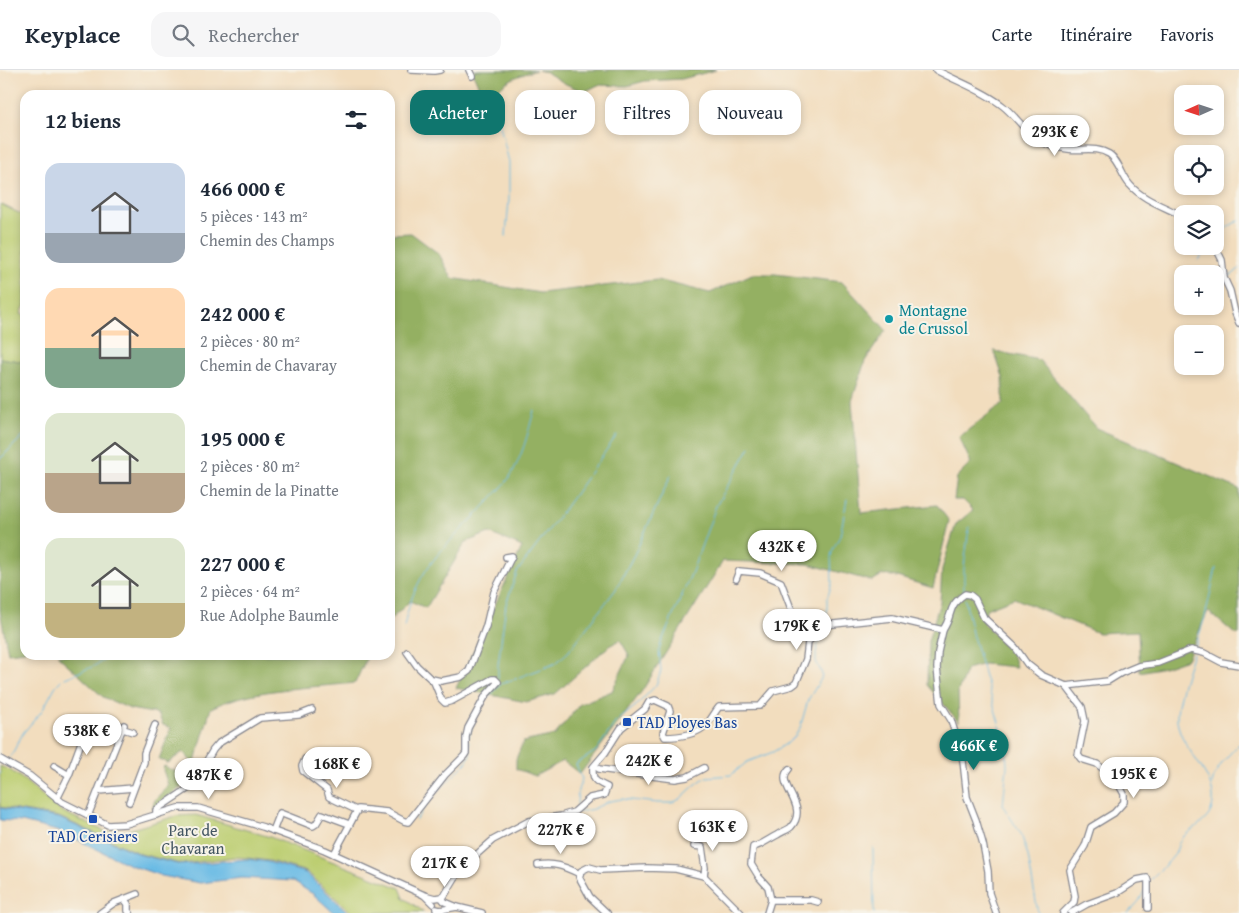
<!DOCTYPE html>
<html lang="fr">
<meta charset="utf-8">
<style>
body{margin:0;font-family:"Gentium Book Plus",serif;background:#f6f6f7;color:#1f2937;height:100vh;display:flex;flex-direction:column;font-size:19px;white-space:nowrap}
*{box-sizing:border-box;margin:0}
p{font-size:16px;color:#747a83}
.icon{flex:none;width:28px;height:28px;fill:none;stroke:currentColor;stroke-width:2;stroke-linecap:round;stroke-linejoin:round}
.map{position:relative;flex:1;overflow:hidden}
.panel{position:absolute;left:20px;top:20px;width:375px;height:570px;display:flex;flex-direction:column;background:#fff;border-radius:15px;box-shadow:0 2px 8px #0003}
.panel>*{flex:none}
.top-card{position:absolute;left:410px;top:20px;width:475px;height:45px;display:flex;gap:10px}
.needle{width:32px;rotate:267deg}
.fabs{position:absolute;left:1174px;top:15px;display:grid;gap:10px}
.fabs a{display:grid;place-items:center;width:50px;height:50px;border-radius:10px;background:#fff;box-shadow:0 2px 8px #0003;font-size:25px}
.price{position:absolute;translate:-50% -42px;padding:0 11px;border-radius:18px;background:#fff;color:#222;font-size:16px;line-height:32px;filter:drop-shadow(0 1px 2px #0008)}
.price::after{content:'';position:absolute;left:50%;top:30px;width:15px;height:11px;margin-left:-8px;background:inherit;clip-path:polygon(0 0,100% 0,50% 100%)}
.price.active{background:#0f766e;color:#fff}
ul{padding:0;list-style:none}
li{display:flex;align-items:center;gap:15px;height:125px;padding:0 25px}
li span{display:grid;place-items:center;flex:none;width:140px;height:100px;border-radius:15px;color:#555}
li>.icon{margin-inline-start:auto}
span .icon{width:60px;height:60px;fill:#fffc;stroke-width:1}
li b{font-size:21px}
h2{display:flex;justify-content:space-between;align-items:center;height:60px;padding:0 25px;font-size:21px}
.chip{padding:0 18px;border-radius:15px;background:#fff;box-shadow:0 2px 8px #0003;font-size:18px;line-height:45px}
.chip.active{background:#0f766e;color:#fff}
header{display:flex;align-items:center;gap:30px;box-sizing:border-box;height:70px;padding:0 25px;background:#fff;border-bottom:1px solid #e0e1e3}
header strong{font-size:24px}
nav{display:flex;gap:28px;margin-inline-start:auto;font-size:18px}
.search{width:350px;height:45px;background:#f6f6f7;display:flex;align-items:center;gap:12px;box-sizing:border-box;padding:0 18px;border-radius:15px;color:#747a83;font-size:19px}
.map>svg:first-child{display:block}
</style>
<header>
<strong>Keyplace</strong>
<div class="search"><svg class="icon" aria-label="search" viewBox="0 0 24 24"><circle cx="10" cy="10" r="6"/><path d="M15 15l6 6"/></svg>Rechercher</div>
<nav><a>Carte</a><a>Itinéraire</a><a>Favoris</a></nav>
</header>
<div class="map">
<svg width="1239" height="843" viewBox="0 0 1239 843">
<rect width="100%" height="100%" fill="#f7f3e8"/>
<filter id="ink" filterUnits="userSpaceOnUse"><feTurbulence type="fractalNoise" baseFrequency=".02" numOctaves="2"/><feDisplacementMap in="SourceGraphic" scale="10" xChannelSelector="R" yChannelSelector="G"/><feConvolveMatrix kernelMatrix="1 2 1 2 8 2 1 2 1" color-interpolation-filters="sRGB"/></filter>
<filter id="wash" filterUnits="userSpaceOnUse"><feTurbulence type="fractalNoise" baseFrequency=".0096" numOctaves="4" result="noise"/><feDisplacementMap in="SourceGraphic" scale="20" xChannelSelector="R" yChannelSelector="G"/><feGaussianBlur stdDeviation="1.12" result="paint"/><feColorMatrix in="noise" values="0 0 0 0 0 0 0 0 0 0 0 0 0 0 0 0 0 1.4 0 .05"/><feComposite in="paint" operator="in"/></filter>
<g filter="url(#wash)">
<rect width="100%" height="100%" fill="#f2ddbe"/>
<g fill="#bbcd70" stroke="#6b7e67">
<polygon points="0,134 25,146 25,235 21,244 25,246 25,292 0,288"/>
<polygon points="0,696 10,700 24,710 61,741 104,761 118,763 176,746 196,745 270,767 400,818 404,828 424,842 352,843 307,802 270,791 248,788 234,787 181,794 141,784 59,747 0,737"/>
</g>
<g fill="#94b062" stroke="#587060">
<path d="M479,0H536C515,7 503,10 490,30L485,31L472,1Z"/>
<polygon points="538,0 716,0 682,9 645,11 627,16 598,15 588,20 582,21 566,14 546,2"/>
<polygon points="411,163 439,184 452,208 540,223 657,210 710,223 752,204 775,204 842,212 886,260 865,291 852,331 861,443 937,435 949,451 933,518 897,507 882,505 872,511 808,494 723,491 642,621 580,704 563,691 535,706 516,699 516,689 523,672 555,665 580,634 612,621 629,585 620,570 609,576 555,624 526,632 456,618 522,477 489,463 466,472 426,538 410,531 390,550 390,164"/>
<polygon points="994,281 1039,290 1096,358 1239,419 1239,564 1236,565 1208,541 1187,589 1164,597 1140,602 1138,561 1098,563 1014,528 986,539 984,553 1012,583 1016,597 984,594 967,599 958,621 959,652 927,615 928,571 940,532 942,499 956,454 973,440 963,430 954,430 957,407 971,393 959,367 1003,333 1003,307"/>
<polygon points="0,288 25,292 25,581 8,583 0,541"/>
<path d="M57,585H368L355,613C311,618 251,618 211,638L189,712L152,738L155,730L168,715L163,700L164,696L185,706L191,702V691L183,682L168,693L159,689L171,658L163,655L158,644L130,639L103,627Z"/>
</g>
<polygon fill="#6abbe5" stroke="#4275a2" points="0,738 59,748 141,785 181,795 247,789 268,792 306,803 349,843 334,843 313,824 292,811 242,808 200,813 162,806 130,795 61,762 22,752 0,750"/>
<g fill="none" stroke-linecap="round" stroke-linejoin="round">
<g stroke="#6abbe5" stroke-width="1">
<polyline points="488,34 494,37 497,43 509,92 509,130 506,166"/>
<path d="M1215,170C1222,161 1229,155 1239,151"/>
<polyline points="1198,190 1211,176"/>
<polyline points="1228,206 1232,205 1239,199"/>
<polyline points="1215,208 1222,207"/>
<polyline points="0,389 25,364"/>
<polyline points="964,521 964,497 969,457"/>
<polyline points="965,529 972,563 1006,676 1007,696 1003,736 1021,764 1028,786 1038,843"/>
<polyline points="827,552 827,529 832,513 831,486 833,479 840,466 847,429"/>
<path d="M404,557C416,493 449,476 488,432C495,424 503,417 509,408C522,388 528,364 534,340"/>
<polyline points="1195,578 1205,547 1216,498"/>
<polyline points="65,608 94,596 113,585"/>
<polyline points="498,609 498,595 506,534 517,502 568,434 617,365"/>
<polyline points="487,629 501,614 549,596 556,593 569,581 616,519 636,481 671,405"/>
<polyline points="469,667 472,656"/>
<polyline points="10,688 23,663 42,641 55,617 61,610"/>
<polyline points="0,704 1,703"/>
<path d="M1212,714C1215,698 1228,686 1239,674"/>
<polyline points="577,734 578,720 582,709 576,694 596,681 615,653 638,634 656,615 661,601 659,581 661,573 692,502 716,436 750,377"/>
<polyline points="579,742 593,739 610,731 622,729 658,733 672,733 680,729 695,715 706,707 731,705 747,692 773,682 789,672 795,666 800,658 808,630 821,609 822,604 816,591 816,583 818,574 827,558"/>
<polyline points="416,750 429,730 466,693 470,685 469,671"/>
<polyline points="529,754 557,751 573,745"/>
<polyline points="873,778 874,843"/>
<polyline points="468,800 473,792"/>
<path d="M1151,809C1159,800 1168,794 1175,784C1178,778 1178,771 1183,767C1191,759 1207,752 1211,741C1223,708 1181,683 1177,650C1176,633 1187,600 1193,583"/>
<polyline points="1128,843 1139,831 1146,818"/>
</g>
</g>
</g>
<g filter="url(#ink)">
<g fill="none" stroke-linecap="round" stroke-linejoin="round">
<g stroke="#86868e" stroke-width="8">
<g id="minor">
<polyline points="411,0 434,1 440,0"/>
<polyline points="469,0 472,6"/>
<path d="M936,0C958,12 983,20 1003,36C1016,46 1029,67 1042,72C1050,76 1060,78 1068,79C1082,81 1096,76 1109,84C1119,90 1122,107 1130,115C1143,130 1166,137 1182,146"/>
<polyline points="1215,176 1222,190 1224,208 1230,221 1235,243 1239,253"/>
<polyline points="736,509 739,501 760,503 781,512 790,536 802,559 817,563"/>
<polyline points="943,560 938,582 937,598 941,634 951,650 956,666 963,691 967,727 976,750 983,774 988,801 989,823 996,843"/>
<polyline points="432,609 441,611 461,607 469,601 486,556 494,522 512,486 506,487"/>
<polyline points="123,659 133,662"/>
<polyline points="0,689 30,706 62,732 108,755 126,754 178,738 198,738 263,757 325,780 424,825 435,828 441,827 445,832 457,837"/>
<polyline points="319,691 310,688 305,689 302,696 303,701 327,720 329,727 356,740"/>
<polyline points="54,696 69,705"/>
<polyline points="595,696 599,699 675,709 687,707 704,698"/>
<polyline points="98,721 133,718"/>
<polyline points="57,729 69,705 86,659 75,654"/>
<polyline points="129,732 144,692 144,683 155,655"/>
<polyline points="156,745 156,740 192,716 213,680 219,673 260,648 299,645 312,640"/>
<polyline points="88,746 124,655"/>
<polyline points="273,761 280,743 313,756 316,754 322,744 349,754"/>
<polyline points="694,776 702,777 705,798 704,806"/>
<polyline points="334,784 358,739 387,742 404,751 408,752 445,705 464,686 466,683 466,667 468,658 486,625 498,612 495,609 492,609 452,631 445,633 441,629 434,612 417,596 407,582"/>
<path d="M538,795C555,792 565,797 580,804"/>
<polyline points="424,825 433,834"/>
<path d="M443,828L455,808L467,793L493,770L529,751L561,746L574,742L590,728L604,725L607,717C596,712 592,711 593,697L605,683L621,658L645,639L649,632L655,630L668,636L670,641L663,663L665,667C678,667 694,665 704,657C710,652 714,643 719,637L760,636L773,621L792,616L796,613L806,589L808,572L824,555L892,548L943,560C954,544 946,537 965,524L970,525L975,529L984,548L1015,577L1027,594L1041,605L1066,616L1108,611L1121,603L1138,596L1158,593L1191,580L1204,583L1221,592L1239,595"/>
<polyline points="125,830 128,834 128,841 130,843"/>
<polyline points="771,830 811,830 818,832"/>
<polyline points="436,839 440,840 457,837 482,843"/>
<polyline points="100,843 114,833 137,824"/>
<polyline points="607,843 590,827 579,807 581,801 589,797 600,800 647,798 676,799 704,806 741,843"/>
<path d="M767,843L771,830L768,817L759,807L751,794L753,777C762,775 769,769 777,765C781,762 788,760 791,757C811,735 773,714 789,699"/>
<polyline points="1063,843 1074,832 1075,826 1070,800 1085,776 1091,757 1114,743 1124,732 1124,724 1119,715 1107,702 1097,694 1081,689 1078,685 1085,651 1082,637 1066,616"/>
<polyline points="1071,843 1087,834 1117,823 1137,810 1147,808 1148,811 1148,838"/>
</g>
</g>
<use href="#minor" stroke="#fff" stroke-width="5.5"/>
</g>
</g>
<circle fill="#0f9aa8" stroke="#f7f3e8" stroke-width="2" cx="889" cy="249" r="5"/>
<g fill="#1a4fb4" stroke="#f7f3e8" stroke-width="2">
<rect x="622" y="647" width="10" height="10" rx="2.5"/>
<rect x="88" y="744" width="10" height="10" rx="2.5"/>
</g>
<g text-anchor="middle" stroke-width="4" stroke-linejoin="round" paint-order="stroke">
<g font-size="16" fill="#0d838f" stroke="#f7f3e8" text-anchor="start">
<text x="899" y="246">Montagne<tspan x="899" dy="18">de Crussol</tspan></text>
</g>
<g font-size="16" fill="#164399" stroke="#f7f3e8" text-anchor="start">
<text x="637" y="658">TAD Ployes Bas</text>
<text x="93" y="772" text-anchor="middle">TAD Cerisiers</text>
</g>
<g font-size="16" fill="#435662" stroke="#f7f3e8">
<text x="193" y="766">Parc de<tspan x="193" dy="18">Chavaran</tspan></text>
</g>
</g>
</svg>
<div class="fabs">
<a><svg class="needle" viewBox="-14 -14 28 28"><path d="M0-13l5 13h-10z" fill="#e53935"/><path d="M0 13l5-13h-10z" fill="#747a83"/></svg></a>
<a><svg class="icon" aria-label="locate" viewBox="0 0 24 24"><circle cx="12" cy="12" r="6"/><path d="M12 2v4M12 18v4M2 12h4M18 12h4"/></svg></a>
<a><svg class="icon" aria-label="layers" viewBox="0 0 24 24"><path d="M12 4l9 5-9 5-9-5zM3 14l9 5 9-5"/></svg></a>
<a>+</a>
<a>−</a>
</div>
<b class="price" style="left:1055px;top:87px">293K €</b>
<b class="price" style="left:782px;top:502px">432K €</b>
<b class="price" style="left:797px;top:581px">179K €</b>
<b class="price" style="left:87px;top:686px">538K €</b>
<b class="price active" style="left:974px;top:701px">466K €</b>
<b class="price" style="left:649px;top:716px">242K €</b>
<b class="price" style="left:337px;top:719px">168K €</b>
<b class="price" style="left:1134px;top:729px">195K €</b>
<b class="price" style="left:209px;top:730px">487K €</b>
<b class="price" style="left:713px;top:782px">163K €</b>
<b class="price" style="left:561px;top:785px">227K €</b>
<b class="price" style="left:445px;top:818px">217K €</b>
<div class="top-card">
<a class="chip active">Acheter</a>
<a class="chip">Louer</a>
<a class="chip">Filtres</a>
<a class="chip">Nouveau</a>
</div>
<section class="panel">
<h2>12 biens<svg class="icon" aria-label="filters" viewBox="0 0 24 24"><path d="M4 7h16M4 17h16"/><circle cx="9" cy="7" r="2"/><circle cx="15" cy="17" r="2"/></svg></h2>
<ul>
<li><span style="background:linear-gradient(#c9d6e8 70%,#9aa5b1 0)"><svg class="icon" aria-label="home" viewBox="0 0 24 24"><path d="M3 11l9-7 9 7M6 9v11h12V9"/></svg></span><div><b>466 000 €</b><p>5 pièces · 143 m²</p><p>Chemin des Champs</p></div></li>
<li><span style="background:linear-gradient(#ffd9b3 60%,#7fa58c 0)"><svg class="icon" aria-label="home" viewBox="0 0 24 24"><path d="M3 11l9-7 9 7M6 9v11h12V9"/></svg></span><div><b>242 000 €</b><p>2 pièces · 80 m²</p><p>Chemin de Chavaray</p></div></li>
<li><span style="background:linear-gradient(#dfe7d0 60%,#b9a48a 0)"><svg class="icon" aria-label="home" viewBox="0 0 24 24"><path d="M3 11l9-7 9 7M6 9v11h12V9"/></svg></span><div><b>195 000 €</b><p>2 pièces · 80 m²</p><p>Chemin de la Pinatte</p></div></li>
<li><span style="background:linear-gradient(#dfe7d0 65%,#c2b280 0)"><svg class="icon" aria-label="home" viewBox="0 0 24 24"><path d="M3 11l9-7 9 7M6 9v11h12V9"/></svg></span><div><b>227 000 €</b><p>2 pièces · 64 m²</p><p>Rue Adolphe Baumle</p></div></li>
</ul>
</section>
</div>
